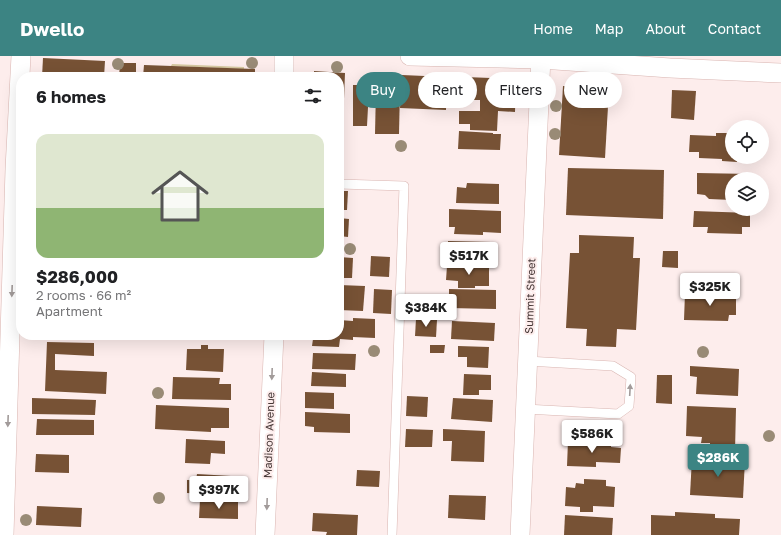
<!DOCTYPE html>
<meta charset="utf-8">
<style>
body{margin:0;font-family:"Golos Text",sans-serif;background:#f6f6f6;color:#202124;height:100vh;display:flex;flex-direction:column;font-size:15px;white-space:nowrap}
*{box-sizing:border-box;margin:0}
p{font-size:13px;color:#757577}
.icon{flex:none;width:22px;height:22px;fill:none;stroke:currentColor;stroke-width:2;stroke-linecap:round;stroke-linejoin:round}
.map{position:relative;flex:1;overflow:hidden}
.details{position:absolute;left:16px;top:16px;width:328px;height:268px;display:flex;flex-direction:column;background:#fff;border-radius:16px;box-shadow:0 4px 16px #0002}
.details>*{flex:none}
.guide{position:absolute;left:356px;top:16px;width:365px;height:36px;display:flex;gap:8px}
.controls{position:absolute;left:725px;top:64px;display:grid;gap:8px}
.controls a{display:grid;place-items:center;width:44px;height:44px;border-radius:50%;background:#fff;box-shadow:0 4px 16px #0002;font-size:20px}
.price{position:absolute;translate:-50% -34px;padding:0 9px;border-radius:4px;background:#fff;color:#222;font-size:13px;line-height:26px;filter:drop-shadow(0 1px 2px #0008)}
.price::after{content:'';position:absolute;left:50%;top:24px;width:12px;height:9px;margin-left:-6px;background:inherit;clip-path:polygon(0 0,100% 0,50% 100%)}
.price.current{background:#3c8483;color:#fff}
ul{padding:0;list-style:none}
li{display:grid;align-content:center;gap:8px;height:212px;padding:0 20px}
li span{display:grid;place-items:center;height:124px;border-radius:12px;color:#555}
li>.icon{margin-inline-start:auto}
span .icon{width:72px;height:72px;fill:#fffc;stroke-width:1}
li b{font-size:17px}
h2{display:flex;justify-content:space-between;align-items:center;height:48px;padding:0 20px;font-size:17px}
.tag{padding:0 14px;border-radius:18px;background:#fff;box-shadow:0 4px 16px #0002;font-size:14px;line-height:36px}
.tag.current{background:#3c8483;color:#fff}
header{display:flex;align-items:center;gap:24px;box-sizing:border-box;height:56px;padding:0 20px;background:#3c8483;color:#fff}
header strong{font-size:19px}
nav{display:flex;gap:22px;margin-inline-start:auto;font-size:14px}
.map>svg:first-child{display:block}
</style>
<header>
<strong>Dwello</strong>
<nav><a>Home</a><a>Map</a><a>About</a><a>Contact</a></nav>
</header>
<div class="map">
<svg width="781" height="479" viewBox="0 0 781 479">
<rect width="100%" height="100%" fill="#fdedec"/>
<polygon fill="#d6c9a1" points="172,8 244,11 244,13 171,10"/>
<g fill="#775235">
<polygon points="43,2 105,5 104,21 42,21"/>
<polygon points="120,7 136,7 136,21 119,21"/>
<polygon points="144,9 255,13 255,21 143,21"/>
<polygon points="314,15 345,17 341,120 339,120 339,21 314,21"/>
<polygon points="402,19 447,21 446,54 400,52"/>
<polygon points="465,21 516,23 515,56 498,55 497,75 470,74 470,68 459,68 459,55 480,55 480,44 464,44"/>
<polygon points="353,29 374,29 373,51 368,51 367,70 353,70"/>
<polygon points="563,30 609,33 605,102 559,99"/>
<polygon points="376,33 400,33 399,78 375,78"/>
<polygon points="672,34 696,35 694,64 671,62"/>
<polygon points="459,75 493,77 493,78 501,78 500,94 458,93"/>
<polygon points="716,77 732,77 732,101 753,101 752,104 737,103 737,106 722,105 722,103 699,102 699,96 689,96 690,79 716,80"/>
<polygon points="568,112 664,114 663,163 566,159"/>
<polygon points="697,117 752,118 752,123 732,123 732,144 709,143 705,139 697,138"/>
<polygon points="467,127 499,128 499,148 456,147 457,131 466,132"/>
<polygon points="339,135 348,135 347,154 339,154"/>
<polygon points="449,153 501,155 501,177 483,176 483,179 454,178 455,171 449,171"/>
<polygon points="694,155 750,157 750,171 742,171 742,178 707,177 708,171 693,171"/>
<polygon points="339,162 349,163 348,181 339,180"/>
<polygon points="579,179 634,181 633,202 640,202 636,274 617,273 616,291 586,290 587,273 566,272 570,197 579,197"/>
<polygon points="448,185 491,186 491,207 448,206"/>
<polygon points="663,195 678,195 678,212 662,211"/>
<polygon points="371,200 390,201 389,221 370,220"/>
<polygon points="339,201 353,202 352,222 339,222"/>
<polygon points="447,210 489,211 489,230 475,230 475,232 458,232 458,225 446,224"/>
<polygon points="339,229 365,230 363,255 339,254"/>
<polygon points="374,233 392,234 391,258 373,257"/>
<polygon points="449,233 496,234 496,253 449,252"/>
<polygon points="685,237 736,238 736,259 729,259 728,265 684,264"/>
<polygon points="353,262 375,263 375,282 353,281 353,284 340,283 339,291 312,290 313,283 309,282 309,279 339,279 339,264 353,265"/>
<polygon points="416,263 437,264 436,281 415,280"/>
<polygon points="452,265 495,267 494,285 451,283"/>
<polygon points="187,279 219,279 219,282 187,280"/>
<polygon points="47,286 94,287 94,300 55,298 55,314 107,316 106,338 45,335"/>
<polygon points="201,289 208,289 208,293 224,293 223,316 186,314 187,293 201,293"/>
<polygon points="430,289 445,289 444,297 430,297"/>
<polygon points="458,290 489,291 488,312 467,311 467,301 458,301"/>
<polygon points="313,297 356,298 355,314 312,313"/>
<polygon points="690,310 739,313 738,340 696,338 697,321 690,320"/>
<polygon points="312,316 346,318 346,331 311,330"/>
<polygon points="464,318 491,319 491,334 479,334 479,339 463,339"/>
<polygon points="657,319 672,319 672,348 656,347"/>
<polygon points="173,321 220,322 219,328 231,328 231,344 172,343"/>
<polygon points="305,336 334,337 334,353 305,352"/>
<polygon points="407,340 428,341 427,361 406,360"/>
<polygon points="32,342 96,344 95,359 32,358"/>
<polygon points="453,342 493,344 492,366 451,363"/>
<polygon points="156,349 229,352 229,372 211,372 211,376 155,373"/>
<polygon points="687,350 736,352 735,395 710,393 710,387 701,387 702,381 686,380"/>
<polygon points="305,356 350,358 350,377 314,376 314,371 305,370"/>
<polygon points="37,363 94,364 94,379 36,379"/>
<polygon points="406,373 433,374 432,391 405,391"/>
<polygon points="443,373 485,375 484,406 451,405 452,385 443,385"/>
<polygon points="186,383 225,385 225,398 211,397 210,408 185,407"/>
<polygon points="568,385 611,386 611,391 621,392 620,407 596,406 596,411 567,410"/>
<polygon points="36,398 69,399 69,417 35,416"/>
<polygon points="692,402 745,404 743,442 690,439"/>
<polygon points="357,414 380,415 379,431 356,430"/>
<polygon points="197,418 231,420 231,435 219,434 219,439 187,437 187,424 196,424"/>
<polygon points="584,423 606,424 606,430 615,431 614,451 593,450 593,456 580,456 580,451 565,450 566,431 575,432 576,427 584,428"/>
<polygon points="449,439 486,440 485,464 448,462"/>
<polygon points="200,444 238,445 238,463 199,462"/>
<polygon points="37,450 82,452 81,471 36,469"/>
<polygon points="675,456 715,458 715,462 740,463 739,479 651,479 651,459 675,460"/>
<polygon points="313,457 358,459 357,479 326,479 327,476 312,475"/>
<polygon points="565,459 613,462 612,479 564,479"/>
</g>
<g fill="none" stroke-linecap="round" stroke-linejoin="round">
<g stroke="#d9b5b1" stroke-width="10">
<g id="lane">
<polyline points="339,128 404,130 392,479"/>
<polyline points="525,353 618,358 629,350 631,321 613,310 527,305"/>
</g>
</g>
<g stroke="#d9b5b1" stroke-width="20">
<g id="street">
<polyline points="410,0 541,3 670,12 781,17"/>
<polyline points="284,21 284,0"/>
<polyline points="4,479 15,113 21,0"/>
<polyline points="265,479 274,279"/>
<polyline points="520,479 541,0"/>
</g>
</g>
<use href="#lane" stroke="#fff" stroke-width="9"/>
<use href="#street" stroke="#fff" stroke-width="19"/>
</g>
<g fill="#998b76">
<circle cx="252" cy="7" r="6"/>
<circle cx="118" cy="8" r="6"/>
<circle cx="337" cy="11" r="6"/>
<circle cx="382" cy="25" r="6"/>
<circle cx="556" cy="50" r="6"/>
<circle cx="555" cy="78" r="6"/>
<circle cx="401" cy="90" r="6"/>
<circle cx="350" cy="193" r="6"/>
<circle cx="374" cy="295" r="6"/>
<circle cx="703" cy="296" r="6"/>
<circle cx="158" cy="337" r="6"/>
<circle cx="769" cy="380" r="6"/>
<circle cx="159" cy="442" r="6"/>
<circle cx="26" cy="464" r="6"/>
</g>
<defs><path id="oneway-solid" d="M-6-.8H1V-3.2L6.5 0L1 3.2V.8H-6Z"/></defs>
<g fill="#a29b9a">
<use href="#oneway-solid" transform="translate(12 235) rotate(92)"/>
<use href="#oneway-solid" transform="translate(272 318) rotate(92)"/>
<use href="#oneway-solid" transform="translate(630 334) rotate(-87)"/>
<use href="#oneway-solid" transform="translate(8 365) rotate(92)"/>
<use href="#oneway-solid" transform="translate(267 448) rotate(92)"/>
</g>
<g text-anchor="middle" stroke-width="4" stroke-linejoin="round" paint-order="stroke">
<g font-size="11" fill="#463736" stroke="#fdedec">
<text transform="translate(530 240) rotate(-88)" y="4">Summit Street</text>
<text transform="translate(269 379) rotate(-88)" y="4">Madison Avenue</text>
</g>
</g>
</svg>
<div class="controls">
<a><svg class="icon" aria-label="locate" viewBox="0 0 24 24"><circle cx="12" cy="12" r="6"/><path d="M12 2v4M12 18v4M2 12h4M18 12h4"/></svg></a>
<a><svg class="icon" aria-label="layers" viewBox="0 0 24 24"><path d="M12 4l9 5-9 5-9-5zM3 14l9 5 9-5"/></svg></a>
</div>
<b class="price" style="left:469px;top:220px">$517K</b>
<b class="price" style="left:710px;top:251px">$325K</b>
<b class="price" style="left:426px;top:272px">$384K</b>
<b class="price" style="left:592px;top:398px">$586K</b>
<b class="price current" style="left:718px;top:422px">$286K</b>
<b class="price" style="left:219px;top:454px">$397K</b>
<div class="guide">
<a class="tag current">Buy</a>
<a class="tag">Rent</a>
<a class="tag">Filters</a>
<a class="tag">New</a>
</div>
<section class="details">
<h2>6 homes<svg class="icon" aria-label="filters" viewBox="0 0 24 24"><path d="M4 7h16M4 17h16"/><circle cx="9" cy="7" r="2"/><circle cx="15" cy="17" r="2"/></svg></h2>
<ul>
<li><span style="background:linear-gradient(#dfe7d0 60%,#8fb573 0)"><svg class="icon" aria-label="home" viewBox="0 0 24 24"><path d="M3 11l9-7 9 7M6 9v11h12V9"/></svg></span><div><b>$286,000</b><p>2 rooms · 66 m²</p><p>Apartment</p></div></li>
</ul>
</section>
</div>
